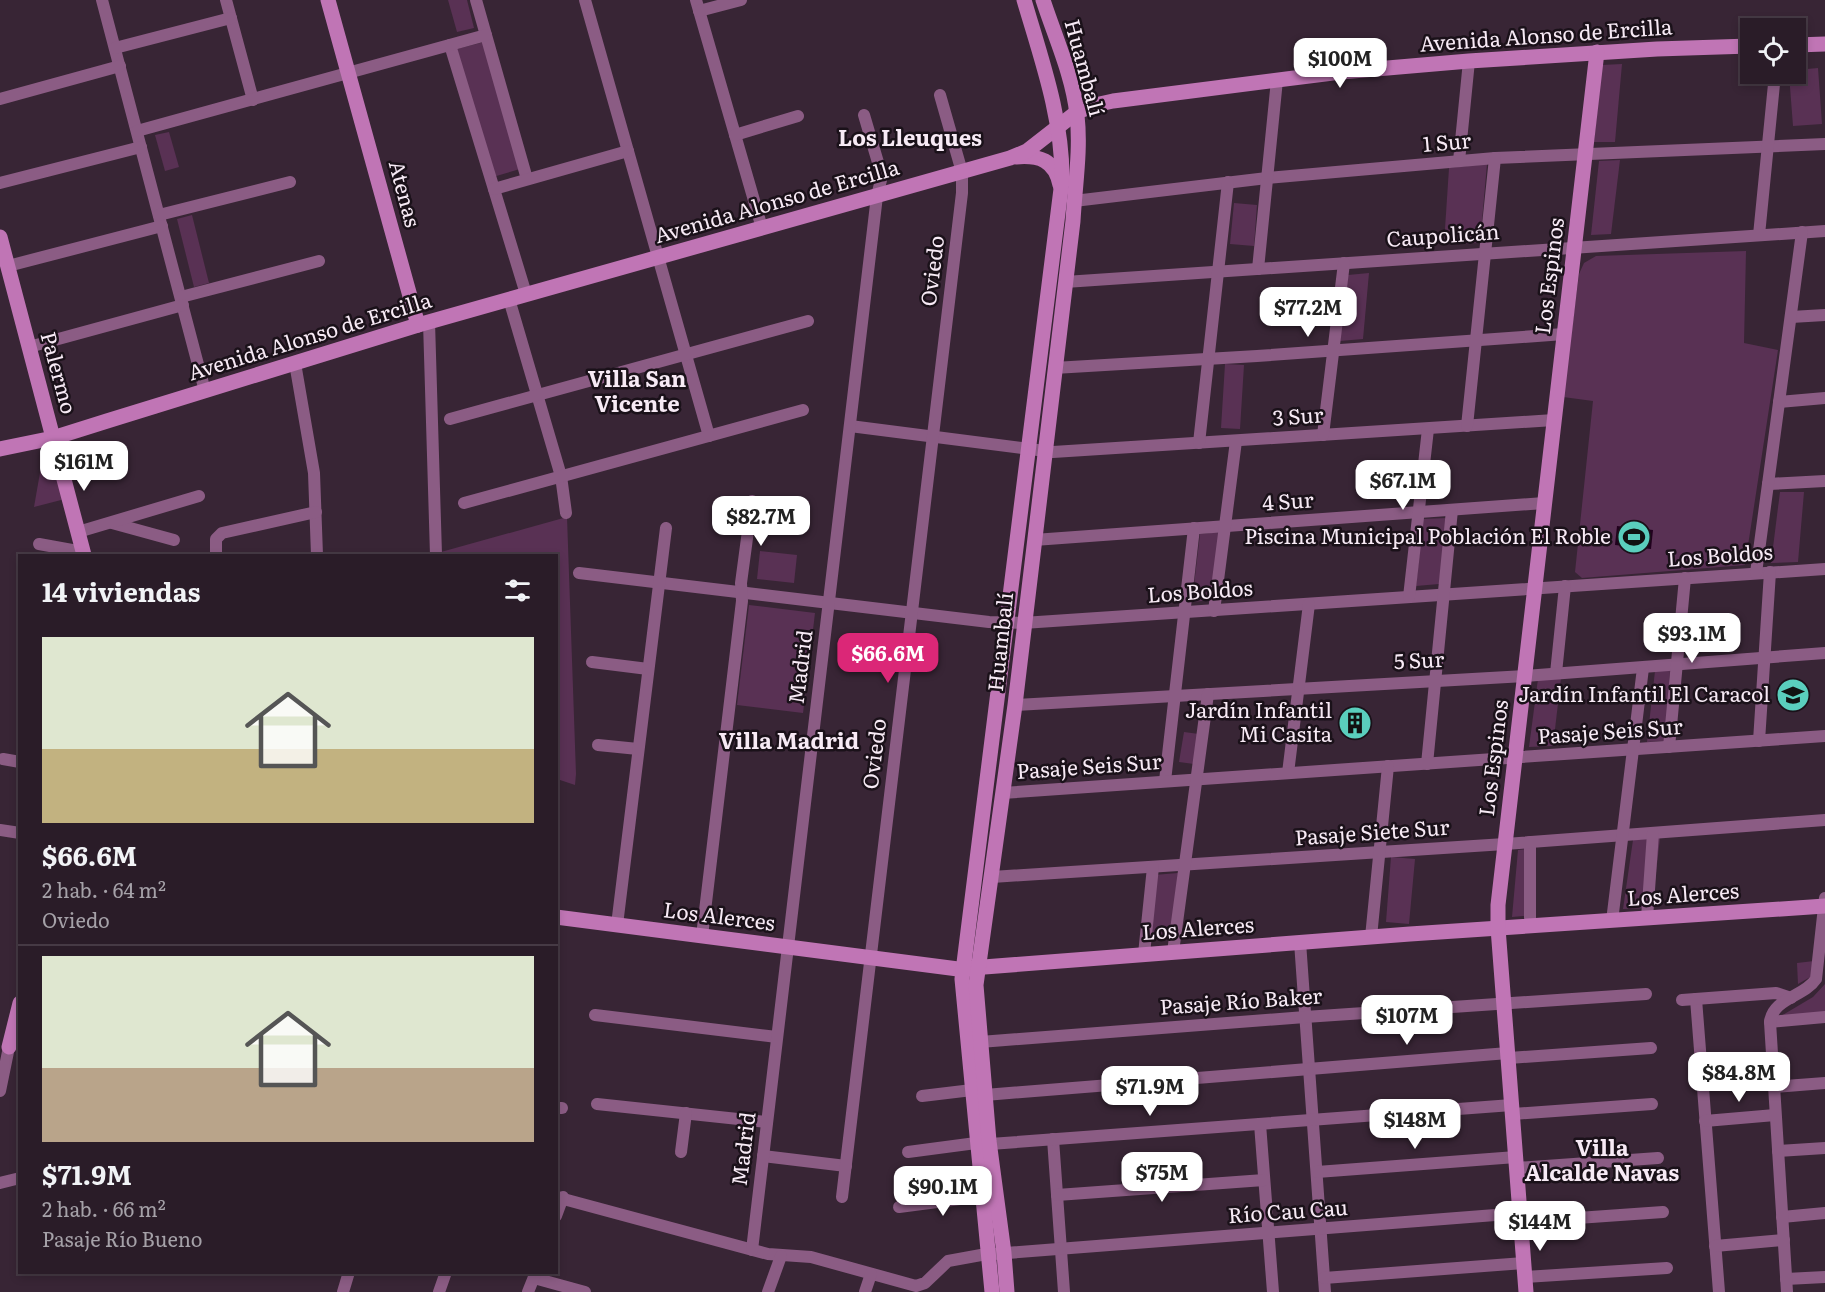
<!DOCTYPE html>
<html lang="es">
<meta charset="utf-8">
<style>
body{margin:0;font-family:Literata,serif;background:#362934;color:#f1f3f6;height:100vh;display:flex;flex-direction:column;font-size:22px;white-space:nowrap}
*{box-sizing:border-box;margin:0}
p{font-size:20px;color:#a5a1a8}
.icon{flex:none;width:33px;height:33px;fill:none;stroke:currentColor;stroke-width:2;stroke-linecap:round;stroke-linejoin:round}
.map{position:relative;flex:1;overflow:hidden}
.sheet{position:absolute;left:18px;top:554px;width:540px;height:720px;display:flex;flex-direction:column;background:#2a1c28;border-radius:0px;box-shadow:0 3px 9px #0003,0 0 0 2px #463a45}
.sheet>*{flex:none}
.fabs{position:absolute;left:1740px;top:18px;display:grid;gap:12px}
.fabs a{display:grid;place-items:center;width:66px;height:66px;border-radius:0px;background:#2a1c28;box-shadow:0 3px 9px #0003,0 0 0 2px #463a45;font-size:30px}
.price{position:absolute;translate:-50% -51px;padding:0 14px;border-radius:12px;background:#fff;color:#222;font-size:20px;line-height:39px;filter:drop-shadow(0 2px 3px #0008)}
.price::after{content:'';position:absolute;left:50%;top:36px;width:18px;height:14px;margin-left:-9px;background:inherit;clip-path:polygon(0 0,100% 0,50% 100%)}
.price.on{background:#db2777;color:#fff}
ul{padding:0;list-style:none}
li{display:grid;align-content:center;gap:12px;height:318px;padding:0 24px}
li+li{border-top:2px solid #463a45}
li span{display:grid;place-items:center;height:186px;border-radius:0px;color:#555}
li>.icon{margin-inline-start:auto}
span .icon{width:108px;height:108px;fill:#fffc;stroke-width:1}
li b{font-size:26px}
h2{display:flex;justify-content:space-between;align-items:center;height:72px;padding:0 24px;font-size:26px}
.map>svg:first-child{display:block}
</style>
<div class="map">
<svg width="1825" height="1292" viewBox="0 0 1825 1292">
<rect width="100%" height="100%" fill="#382535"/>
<g fill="#593154">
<polygon points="448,0 467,0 474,28 457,32"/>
<polygon points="484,42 520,169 493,177 457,49"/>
<polygon points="1622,64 1615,142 1594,142 1602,65"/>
<polygon points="1818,68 1822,124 1793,126 1789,74 1796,74 1796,70"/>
<polygon points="169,132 179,167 165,171 155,135"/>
<polygon points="1620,160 1611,234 1591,235 1599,161"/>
<polygon points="1487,164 1480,243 1444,244 1449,168"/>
<polygon points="1234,203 1257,205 1254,246 1230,244"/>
<polygon points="192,215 209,283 194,287 177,219"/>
<polygon points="1746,251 1744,343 1778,350 1745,565 1582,578 1575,572 1593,401 1563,397 1579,274 1584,263 1596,256"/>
<polygon points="1369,273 1363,339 1340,341 1348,275"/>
<polygon points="1225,364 1244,365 1240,429 1221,428"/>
<polygon points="55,463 65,499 34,507 41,467"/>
<polygon points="1780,492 1804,492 1798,562 1771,563"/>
<polygon points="567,517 576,774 575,785 557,779 556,555 441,555 441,552"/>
<polygon points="1447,518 1439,584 1416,586 1423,519"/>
<polygon points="1222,532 1212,600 1192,602 1200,534"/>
<polygon points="760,551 797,555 794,583 757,579"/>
<polygon points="749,605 815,613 803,713 737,705"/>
<polygon points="1655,671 1670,671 1665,741 1647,742"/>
<polygon points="1561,678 1553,746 1529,747 1538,679"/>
<polygon points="1184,732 1199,734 1194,764 1179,762"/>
<polygon points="1660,838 1652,908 1623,909 1633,840"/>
<polygon points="1535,848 1534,915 1512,917 1518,850"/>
<polygon points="1391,857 1415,859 1409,924 1386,922"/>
<polygon points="1178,873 1171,940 1146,940 1154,875"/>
<polygon points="1814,961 1812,976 1798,984 1797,963"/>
<polygon points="1825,984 1825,1012 1781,1016 1813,997"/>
</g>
<polygon fill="#21011e" points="1617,526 1653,530 1651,549 1615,545"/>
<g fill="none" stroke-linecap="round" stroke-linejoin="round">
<g stroke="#8b5c84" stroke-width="12">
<polyline points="102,0 205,391"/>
<polyline points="226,0 253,100"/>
<polyline points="476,0 527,179"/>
<polyline points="585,0 709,436"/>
<polyline points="696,0 762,228"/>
<polyline points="699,11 741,0"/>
<polyline points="450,45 526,294"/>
<polyline points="115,48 231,18"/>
<polyline points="0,99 120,66"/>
<polyline points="137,131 486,35"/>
<polyline points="735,135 798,116"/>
<polyline points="1459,161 1469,61"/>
<polyline points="0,183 141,147"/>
<polyline points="494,189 628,151"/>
<polyline points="1074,201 1267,178 1495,158 1825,144"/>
<polyline points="159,215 290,182"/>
<polyline points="1759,235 1775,74"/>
<polyline points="8,266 162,226"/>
<polyline points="1258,269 1277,80"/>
<polyline points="1065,282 1825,231"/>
<polyline points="181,297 319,261"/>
<polyline points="509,299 561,476 566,513"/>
<polyline points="1791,317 1825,315"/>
<polyline points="429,322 436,555"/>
<polyline points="29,347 183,305"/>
<polyline points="295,363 314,473 317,555"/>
<polyline points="1054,368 1257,356 1564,334"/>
<polyline points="1779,402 1825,398"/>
<polyline points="450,419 808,321"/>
<polyline points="850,426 1053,452 1554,420"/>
<polyline points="1467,426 1495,158"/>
<polyline points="1323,435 1344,263"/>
<polyline points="1199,443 1228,182"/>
<polyline points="1768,484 1825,481"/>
<polyline points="464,503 803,410"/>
<polyline points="112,523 174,540"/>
<polyline points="78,532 199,496"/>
<polyline points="1034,540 1544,503"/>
<polyline points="39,544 83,552"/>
<polyline points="216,555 216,539 222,533 316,512"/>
<polyline points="579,573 989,622 1023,623 1825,569"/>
<polyline points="1756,573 1802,232"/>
<polyline points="1409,597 1428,429"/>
<polyline points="1214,611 1236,441"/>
<polyline points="592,662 648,669"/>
<polyline points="1556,673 1565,586"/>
<polyline points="1015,705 1525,676 1825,653"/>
<polyline points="1759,741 1770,572"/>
<polyline points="598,745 638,749"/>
<polyline points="1669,747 1685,578"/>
<polyline points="3,759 20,762"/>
<polyline points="1427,764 1452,510"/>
<polyline points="1288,773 1309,604"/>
<polyline points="1165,781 1194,528"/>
<polyline points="1002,793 1825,736"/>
<polyline points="0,830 20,833"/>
<polyline points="1530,842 1530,926"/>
<polyline points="992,877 1505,844 1825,820"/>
<polyline points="1647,918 1653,833"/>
<polyline points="1612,921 1643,668"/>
<polyline points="617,925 666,528"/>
<polyline points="702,936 742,601 741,583 752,501"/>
<polyline points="1371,937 1388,766"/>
<polyline points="1300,942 1325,1292"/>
<polyline points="1173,952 1208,694"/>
<polyline points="1144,954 1153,867"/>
<polyline points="1696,999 1719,1292"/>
<polyline points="1682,1000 1776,993 1791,998"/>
<polyline points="595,1015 777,1037"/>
<polyline points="1770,1022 1825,1017"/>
<polyline points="980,1042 1305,1017 1646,994"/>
<polyline points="1509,1058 1651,1048"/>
<polyline points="1773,1087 1825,1083"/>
<polyline points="0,1091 9,1047"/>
<polyline points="985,1095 1508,1053"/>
<polyline points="922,1096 972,1090"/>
<polyline points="597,1104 767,1122"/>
<polyline points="556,1108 562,1108"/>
<polyline points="1513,1114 1652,1104"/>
<polyline points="1705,1121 1775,1115"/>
<polyline points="1260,1124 1273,1292"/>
<polyline points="1053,1139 1064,1292"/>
<polyline points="990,1144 1512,1105"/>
<polyline points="1778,1151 1825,1148"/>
<polyline points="681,1152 686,1113"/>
<polyline points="908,1152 976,1143"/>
<polyline points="763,1156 846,1166"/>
<polyline points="1517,1168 1658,1158"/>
<polyline points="1317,1172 1516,1157"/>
<polyline points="0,1183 20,1178"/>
<polyline points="1057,1195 1264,1180"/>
<polyline points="556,1197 768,1254 811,1257 916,1286 925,1283 948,1261 981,1255 1521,1213"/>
<polyline points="842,1197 962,193 962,172 940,95"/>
<polyline points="899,1207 983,1196"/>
<polyline points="556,1216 563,1197"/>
<polyline points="1782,1217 1825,1213"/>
<polyline points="1521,1222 1663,1212"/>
<polyline points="1715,1246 1784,1240"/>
<polyline points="752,1250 877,196 882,176 864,115"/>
<polyline points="1525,1277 1667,1268"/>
<polyline points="534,1278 585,1292"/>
<polyline points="1324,1278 1524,1263"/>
<polyline points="1786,1279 1825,1277"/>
<polyline points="343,1292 349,1272"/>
<polyline points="439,1292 446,1272"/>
<polyline points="528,1292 536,1272"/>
<polyline points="768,1292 781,1256"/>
<polyline points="865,1292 871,1274"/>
<path d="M1787,1292L1770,1022C1773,998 1804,997 1816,979L1825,898"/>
</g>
<g stroke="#c075b5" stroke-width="15">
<polyline points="328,0 418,325"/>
<polyline points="1796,45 1825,44"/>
<path d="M1016,157C1039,155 1055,160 1060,185"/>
<polyline points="0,237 84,555"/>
<polyline points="0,449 53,438 107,421 418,325 1010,158 1027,151 1077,112 1095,105 1113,101 1341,72 1469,61 1657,49 1750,46"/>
<polyline points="556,917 958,969 1410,934 1825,906"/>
<polyline points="9,1047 20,1003"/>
<path d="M992,1292L962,979L1062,181C1063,119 1041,58 1024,0"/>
<path d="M1007,1292L1004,1253L989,1141L976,985L1015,705L1073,221C1075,185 1081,150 1077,115C1073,76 1055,37 1043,0"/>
<polyline points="1526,1292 1498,928 1498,905 1597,52"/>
</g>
</g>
<defs>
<g id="stadium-disc" transform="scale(1.725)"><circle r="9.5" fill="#5acebd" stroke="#1a1119"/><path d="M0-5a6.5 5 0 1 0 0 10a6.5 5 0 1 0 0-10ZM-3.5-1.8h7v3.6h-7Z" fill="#111"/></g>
<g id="school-disc" transform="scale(1.725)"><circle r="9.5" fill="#5acebd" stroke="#1a1119"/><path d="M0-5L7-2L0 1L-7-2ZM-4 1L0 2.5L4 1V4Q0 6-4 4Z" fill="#111"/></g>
<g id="building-disc" transform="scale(1.725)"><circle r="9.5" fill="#5acebd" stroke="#1a1119"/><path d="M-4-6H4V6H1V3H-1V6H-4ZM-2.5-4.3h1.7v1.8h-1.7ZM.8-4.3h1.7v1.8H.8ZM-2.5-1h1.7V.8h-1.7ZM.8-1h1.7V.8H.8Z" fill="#111"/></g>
</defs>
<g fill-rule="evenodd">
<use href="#stadium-disc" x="1634" y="537"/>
<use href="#school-disc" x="1793" y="695"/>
<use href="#building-disc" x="1355" y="723"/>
</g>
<g text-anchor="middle" stroke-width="5" stroke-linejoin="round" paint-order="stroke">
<g font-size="21" fill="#f7eaf5" stroke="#1a1119">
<text transform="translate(1546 36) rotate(-4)" y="7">Avenida Alonso de Ercilla</text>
<text transform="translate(1084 68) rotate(75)" y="7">Huambalí</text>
<text transform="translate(1447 143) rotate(-5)" y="7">1 Sur</text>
<text transform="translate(404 194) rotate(75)" y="7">Atenas</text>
<text transform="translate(777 202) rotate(-16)" y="7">Avenida Alonso de Ercilla</text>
<text transform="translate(1443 236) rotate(-4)" y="7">Caupolicán</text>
<text transform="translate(933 271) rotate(-83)" y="7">Oviedo</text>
<text transform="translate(1550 276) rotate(-83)" y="7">Los Espinos</text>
<text transform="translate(310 337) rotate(-17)" y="7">Avenida Alonso de Ercilla</text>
<text transform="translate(58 373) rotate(75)" y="7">Palermo</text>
<text transform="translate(1298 417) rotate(-4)" y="7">3 Sur</text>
<text transform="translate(1288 502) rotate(-4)" y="7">4 Sur</text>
<text transform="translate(1720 556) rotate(-4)" y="7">Los Boldos</text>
<text transform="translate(1200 592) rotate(-4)" y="7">Los Boldos</text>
<text transform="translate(1001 642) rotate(-84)" y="7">Huambalí</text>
<text transform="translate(1419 661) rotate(-3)" y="7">5 Sur</text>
<text transform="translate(801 667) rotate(-83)" y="7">Madrid</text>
<text transform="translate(1610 732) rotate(-4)" y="7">Pasaje Seis Sur</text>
<text transform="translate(875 754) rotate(-83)" y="7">Oviedo</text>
<text transform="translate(1494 758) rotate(-83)" y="7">Los Espinos</text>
<text transform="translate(1089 767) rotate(-4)" y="7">Pasaje Seis Sur</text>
<text transform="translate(1372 833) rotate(-4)" y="7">Pasaje Siete Sur</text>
<text transform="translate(1683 895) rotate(-4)" y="7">Los Alerces</text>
<text transform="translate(719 917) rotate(7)" y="7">Los Alerces</text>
<text transform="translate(1198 929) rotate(-4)" y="7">Los Alerces</text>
<text transform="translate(1241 1002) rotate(-4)" y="7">Pasaje Río Baker</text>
<text transform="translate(744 1149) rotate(-83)" y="7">Madrid</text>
<text transform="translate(1288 1212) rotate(-4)" y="7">Río Cau Cau</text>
</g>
<g font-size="21" fill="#f7eaf5" stroke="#1a1119" text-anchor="end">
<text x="1611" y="544">Piscina Municipal Población El Roble</text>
<text x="1770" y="702">Jardín Infantil El Caracol</text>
<text x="1332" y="718">Jardín Infantil<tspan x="1332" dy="24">Mi Casita</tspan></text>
</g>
<g font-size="22" font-weight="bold" fill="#f7eaf5" stroke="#1a1119">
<text x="910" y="146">Los Lleuques</text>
<text x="637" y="387">Villa San<tspan x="637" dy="25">Vicente</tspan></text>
<text x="789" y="749">Villa Madrid</text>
<text x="1602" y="1156">Villa<tspan x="1602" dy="25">Alcalde Navas</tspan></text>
</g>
</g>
</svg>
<div class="fabs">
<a><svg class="icon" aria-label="locate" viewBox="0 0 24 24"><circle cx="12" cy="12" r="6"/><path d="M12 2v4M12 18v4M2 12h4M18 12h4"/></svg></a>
</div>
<b class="price" style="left:1340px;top:89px">$100M</b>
<b class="price" style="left:1308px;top:338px">$77.2M</b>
<b class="price" style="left:84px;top:492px">$161M</b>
<b class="price" style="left:1403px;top:511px">$67.1M</b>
<b class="price" style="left:761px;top:547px">$82.7M</b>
<b class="price" style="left:1692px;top:664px">$93.1M</b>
<b class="price on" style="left:888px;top:684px">$66.6M</b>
<b class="price" style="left:1407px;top:1046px">$107M</b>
<b class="price" style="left:1739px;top:1103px">$84.8M</b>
<b class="price" style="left:1150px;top:1117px">$71.9M</b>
<b class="price" style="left:1415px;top:1150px">$148M</b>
<b class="price" style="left:1162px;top:1203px">$75M</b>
<b class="price" style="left:943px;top:1217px">$90.1M</b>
<b class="price" style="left:1540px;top:1252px">$144M</b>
<section class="sheet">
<h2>14 viviendas<svg class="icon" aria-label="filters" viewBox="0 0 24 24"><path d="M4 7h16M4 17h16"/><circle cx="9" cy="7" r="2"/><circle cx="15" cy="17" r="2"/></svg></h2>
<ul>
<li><span style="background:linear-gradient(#dfe7d0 60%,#c2b280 0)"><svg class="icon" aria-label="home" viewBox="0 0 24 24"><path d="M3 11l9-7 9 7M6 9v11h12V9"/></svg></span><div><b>$66.6M</b><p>2 hab. · 64 m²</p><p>Oviedo</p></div></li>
<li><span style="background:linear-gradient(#dfe7d0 60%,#b9a48a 0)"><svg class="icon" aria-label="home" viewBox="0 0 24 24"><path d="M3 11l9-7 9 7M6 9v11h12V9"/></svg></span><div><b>$71.9M</b><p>2 hab. · 66 m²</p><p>Pasaje Río Bueno</p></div></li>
</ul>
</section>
</div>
